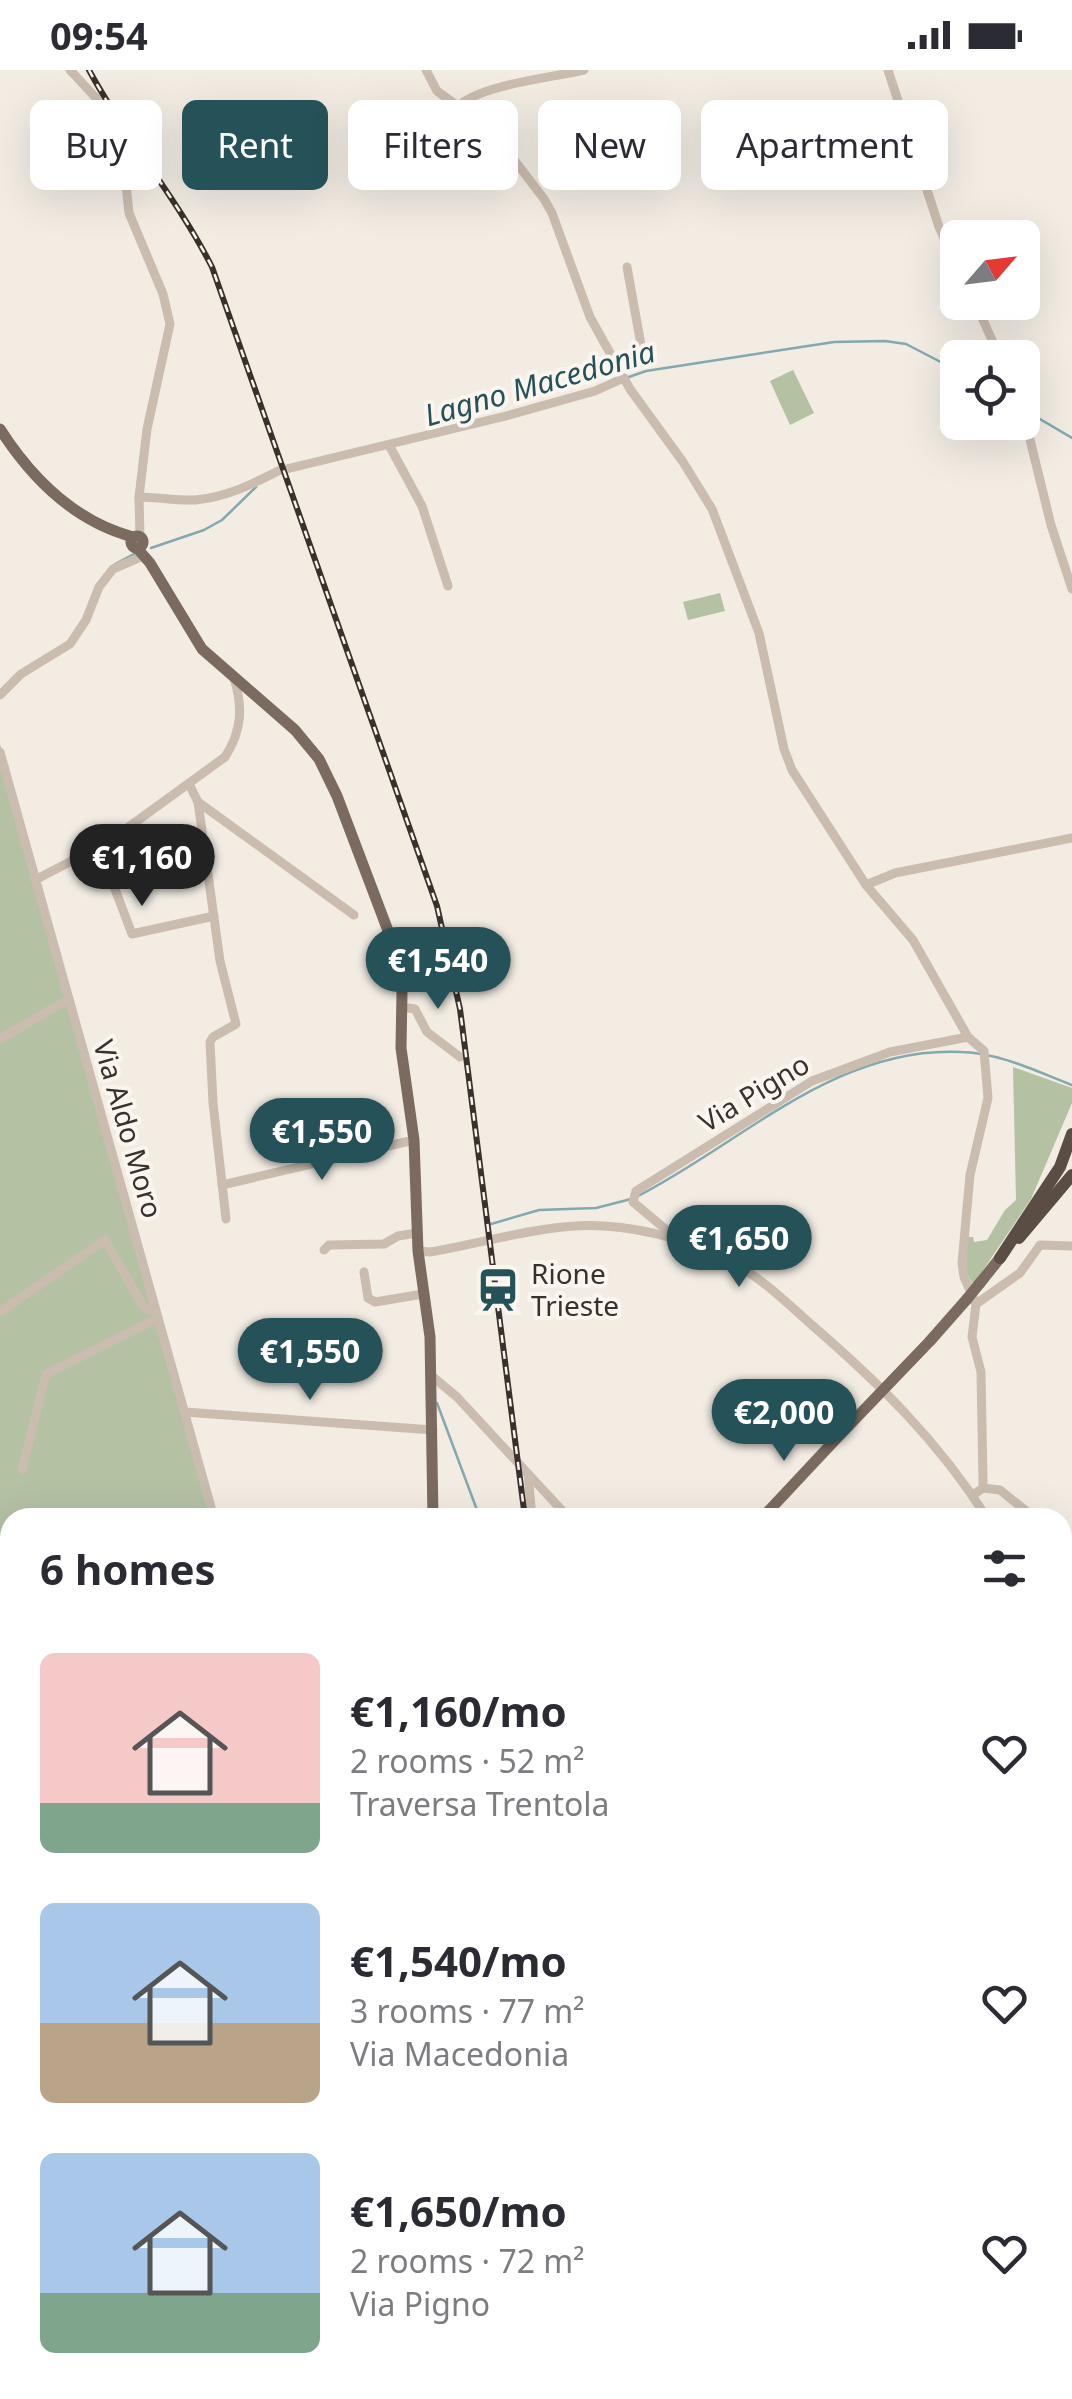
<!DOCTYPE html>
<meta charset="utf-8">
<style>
body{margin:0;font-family:"Noto Sans",sans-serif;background:#f7f7f7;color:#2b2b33;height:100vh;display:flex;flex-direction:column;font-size:38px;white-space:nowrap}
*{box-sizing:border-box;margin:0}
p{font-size:32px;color:#7c7c81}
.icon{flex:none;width:55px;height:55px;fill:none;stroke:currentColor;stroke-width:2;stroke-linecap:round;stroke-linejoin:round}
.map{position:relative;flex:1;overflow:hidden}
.side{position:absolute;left:0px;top:1438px;width:1072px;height:892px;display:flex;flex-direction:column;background:#fff;border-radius:30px 30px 0 0;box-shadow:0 10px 40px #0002}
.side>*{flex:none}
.banner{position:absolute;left:30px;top:30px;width:1012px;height:90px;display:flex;gap:20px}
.needle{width:65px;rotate:62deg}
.buttons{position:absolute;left:940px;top:150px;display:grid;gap:20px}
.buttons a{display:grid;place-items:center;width:100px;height:100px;border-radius:15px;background:#fff;box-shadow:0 10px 40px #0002;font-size:50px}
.price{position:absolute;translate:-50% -85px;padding:0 22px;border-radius:35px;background:#255158;color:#fff;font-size:32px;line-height:65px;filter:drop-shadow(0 2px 5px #0008)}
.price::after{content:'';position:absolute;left:50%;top:60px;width:30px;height:22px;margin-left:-15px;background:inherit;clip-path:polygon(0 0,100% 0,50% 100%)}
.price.on{background:#222;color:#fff}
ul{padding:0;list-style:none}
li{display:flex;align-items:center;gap:30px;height:250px;padding:0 40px}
li span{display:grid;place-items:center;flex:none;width:280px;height:200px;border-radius:15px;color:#555}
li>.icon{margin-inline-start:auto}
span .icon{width:120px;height:120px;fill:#fffc;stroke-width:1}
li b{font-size:42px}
h2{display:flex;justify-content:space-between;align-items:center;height:120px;padding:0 40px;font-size:42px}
.chip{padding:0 35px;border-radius:15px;background:#fff;box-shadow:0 10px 40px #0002;font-size:35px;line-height:90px}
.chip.on{background:#255158;color:#fff}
.status{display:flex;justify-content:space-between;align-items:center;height:70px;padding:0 50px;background:#fff;direction:ltr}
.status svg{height:28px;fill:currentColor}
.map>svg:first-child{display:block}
</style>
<div class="status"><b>09:54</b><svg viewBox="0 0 49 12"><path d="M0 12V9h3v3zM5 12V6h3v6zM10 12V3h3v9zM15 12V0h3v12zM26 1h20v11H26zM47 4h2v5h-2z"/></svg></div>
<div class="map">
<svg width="1072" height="2329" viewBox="0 0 1072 2329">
<rect width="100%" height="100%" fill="#f2ece3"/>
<g fill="#b4c1a3">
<polygon points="793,300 814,343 790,355 770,311"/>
<polygon points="720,523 725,541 688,550 683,532"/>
<polygon points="0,674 217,1447 10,1448 10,2320 165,2320 161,2329 0,2329"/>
<polygon points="1013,997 1072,1018 1072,1033 1031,1129 973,1215 966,1201 967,1167 973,1167 974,1172 987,1170 1005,1140 1016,1130"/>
</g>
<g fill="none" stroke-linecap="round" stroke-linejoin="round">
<g stroke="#83a8ad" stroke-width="2.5">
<polyline points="626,308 646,301 834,272 885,271 906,274 958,301"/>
<polyline points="1028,342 1072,368"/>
<polyline points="151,478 204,460 222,450 256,417"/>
<polyline points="115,494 134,484"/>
<path d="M638,1126C743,1072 837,975 962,982C1000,983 1038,1002 1072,1015"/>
<polyline points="491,1154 539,1140 596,1138 631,1129"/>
<polyline points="437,1333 480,1448"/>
<polyline points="1062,2053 1072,2052"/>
</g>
<g stroke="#cabdaf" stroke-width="9">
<polyline points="70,0 96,28 111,54 125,106 129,143 163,224 170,254 147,359 139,427 140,466"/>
<polyline points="426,0 437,21 492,61 544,129 552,143 590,247 630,319 683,392 712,439 759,563 784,679 792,700 866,815 913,870 968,967 984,981 988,1028 970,1105 962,1193 964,1207 976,1234 972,1267 981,1302 983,1411 983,1418 973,1425"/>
<polyline points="888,0 939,157 958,199"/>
<path d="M457,37C482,14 550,8 584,0"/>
<polyline points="975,232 1000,288"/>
<polyline points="618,296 643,286 627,197"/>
<polyline points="1022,337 1051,455 1072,519"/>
<polyline points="389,375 422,436 448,516"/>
<path d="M139,427C157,427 177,431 195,430C224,428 253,414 278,401L506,346L595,321L624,308"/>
<polyline points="0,625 21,604 70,574 86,550 99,517 113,499 143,486"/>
<polyline points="0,682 214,1448"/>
<polyline points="189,714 198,732 220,891 236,954 213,967 210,972 213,1033 226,1149"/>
<polyline points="198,732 354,845"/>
<polyline points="99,777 132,864 214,846"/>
<path d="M35,810L108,772L225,687C242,661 243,637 234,608"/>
<polyline points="866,815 895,803 1072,768"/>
<polyline points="401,937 415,939 427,962 460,987"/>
<polyline points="0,969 69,929"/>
<polyline points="222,1115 414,1070"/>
<polyline points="676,1168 633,1132 636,1121 812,1011 890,982 968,967"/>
<polyline points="324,1180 329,1175 384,1174 398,1166 417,1163"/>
<path d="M418,1181L430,1182C484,1173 550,1152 604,1156C650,1159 694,1172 735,1194C764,1210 788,1234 813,1256C880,1314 939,1372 987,1448"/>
<polyline points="364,1202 368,1228 375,1232 423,1224"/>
<polyline points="976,1234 1020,1203 1040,1175 1072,1176"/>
<polyline points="0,1242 105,1170 143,1236 149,1240 155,1238"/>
<polyline points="433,1307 457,1327 569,1448"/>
<polyline points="185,1342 433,1360"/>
<polyline points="22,1400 46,1304 158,1248"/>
<polyline points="528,1404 532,1448"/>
<polyline points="983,1418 1000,1420 1035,1448"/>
<polyline points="1062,1467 1072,1474"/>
<polyline points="1062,1598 1072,1619"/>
<polyline points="0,1644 10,1642"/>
<polyline points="1062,2058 1072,2057"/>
<polyline points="1062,2221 1072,2220"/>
</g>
<g stroke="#7a6a5f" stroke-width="11">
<path d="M0,359C32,409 74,451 133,467"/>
<circle cx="137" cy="472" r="6"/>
<polyline points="137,478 150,493 202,579 295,660 319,689 337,726 390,866 402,922 401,978 414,1070 418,1181 430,1267 433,1448"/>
<polyline points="980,1213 1000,1188"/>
<polyline points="930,1271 967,1229"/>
<polyline points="762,1448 836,1369"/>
<polyline points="156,2329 160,2320"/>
</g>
<g stroke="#5a4d44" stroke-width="12">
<polyline points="1019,1168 1072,1105"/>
<polyline points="1000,1188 1060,1097 1072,1064"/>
</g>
<g stroke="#39312c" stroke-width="6">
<g id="rail">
<path d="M89,0C126,69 177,128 212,197L437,836L460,939L525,1448"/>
<polyline points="192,2329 195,2320"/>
</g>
</g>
<use href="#rail" stroke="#faf6ef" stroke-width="2.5" stroke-dasharray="8" stroke-linecap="butt"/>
<g stroke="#7a6a5f" stroke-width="11">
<polyline points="967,1229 980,1213"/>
<polyline points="836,1369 930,1271"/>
</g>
</g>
<defs>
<g id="station-bare" transform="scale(3.45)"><path d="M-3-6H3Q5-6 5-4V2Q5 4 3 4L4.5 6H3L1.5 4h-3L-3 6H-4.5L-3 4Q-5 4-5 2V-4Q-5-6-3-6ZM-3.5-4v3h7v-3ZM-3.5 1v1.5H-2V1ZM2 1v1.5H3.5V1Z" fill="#255158" stroke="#faf6ef" stroke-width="2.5" paint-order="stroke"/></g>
</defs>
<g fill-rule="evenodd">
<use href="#station-bare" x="498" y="1220"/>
</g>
<g text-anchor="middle" stroke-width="8" stroke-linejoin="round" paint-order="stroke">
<g font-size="28" fill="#39312c" stroke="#faf6ef">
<text transform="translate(754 1023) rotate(-31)" y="10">Via Pigno</text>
<text transform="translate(128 1059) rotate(74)" y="10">Via Aldo Moro</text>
</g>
<g font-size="28" fill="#39312c" stroke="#faf6ef" text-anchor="start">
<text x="531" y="1214">Rione<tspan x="531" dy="32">Trieste</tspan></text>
</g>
<g font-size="30" font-style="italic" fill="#255158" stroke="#faf6ef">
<text transform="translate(540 314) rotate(-16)" y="10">Lagno Macedonia</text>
</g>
</g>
</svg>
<div class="buttons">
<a><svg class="needle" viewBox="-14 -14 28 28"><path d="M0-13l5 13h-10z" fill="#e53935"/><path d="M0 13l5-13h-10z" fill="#7c7c81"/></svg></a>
<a><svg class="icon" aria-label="locate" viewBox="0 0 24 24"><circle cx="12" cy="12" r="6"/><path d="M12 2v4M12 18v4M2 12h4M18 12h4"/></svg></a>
</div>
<b class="price on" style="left:142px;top:839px">€1,160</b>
<b class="price" style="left:438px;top:942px">€1,540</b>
<b class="price" style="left:322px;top:1113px">€1,550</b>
<b class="price" style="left:739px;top:1220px">€1,650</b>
<b class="price" style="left:310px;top:1333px">€1,550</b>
<b class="price" style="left:784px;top:1394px">€2,000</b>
<div class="banner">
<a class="chip">Buy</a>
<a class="chip on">Rent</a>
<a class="chip">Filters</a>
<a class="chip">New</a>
<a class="chip">Apartment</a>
</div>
<section class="side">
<h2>6 homes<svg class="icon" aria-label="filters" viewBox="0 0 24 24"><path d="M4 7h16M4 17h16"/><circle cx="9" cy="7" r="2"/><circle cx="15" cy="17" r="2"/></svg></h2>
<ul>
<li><span style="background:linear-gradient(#f6c9c9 75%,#7fa58c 0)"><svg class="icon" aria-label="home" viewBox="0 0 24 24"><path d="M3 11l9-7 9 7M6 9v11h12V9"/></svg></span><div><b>€1,160/mo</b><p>2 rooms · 52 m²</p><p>Traversa Trentola</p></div><svg class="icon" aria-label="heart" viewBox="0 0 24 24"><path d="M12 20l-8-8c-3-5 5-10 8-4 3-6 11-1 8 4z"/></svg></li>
<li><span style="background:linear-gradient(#a9c7e8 60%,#b9a48a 0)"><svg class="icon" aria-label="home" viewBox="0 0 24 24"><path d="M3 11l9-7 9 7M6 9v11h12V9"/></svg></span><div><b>€1,540/mo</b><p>3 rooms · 77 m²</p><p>Via Macedonia</p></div><svg class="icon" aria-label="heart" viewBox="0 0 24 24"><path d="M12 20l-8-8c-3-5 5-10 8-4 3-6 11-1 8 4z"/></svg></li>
<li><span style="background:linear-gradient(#a9c7e8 70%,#7fa58c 0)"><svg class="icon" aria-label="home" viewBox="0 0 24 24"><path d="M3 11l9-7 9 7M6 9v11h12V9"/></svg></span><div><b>€1,650/mo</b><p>2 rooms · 72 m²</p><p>Via Pigno</p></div><svg class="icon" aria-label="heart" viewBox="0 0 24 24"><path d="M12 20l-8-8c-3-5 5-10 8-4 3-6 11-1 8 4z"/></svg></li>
</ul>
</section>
</div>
